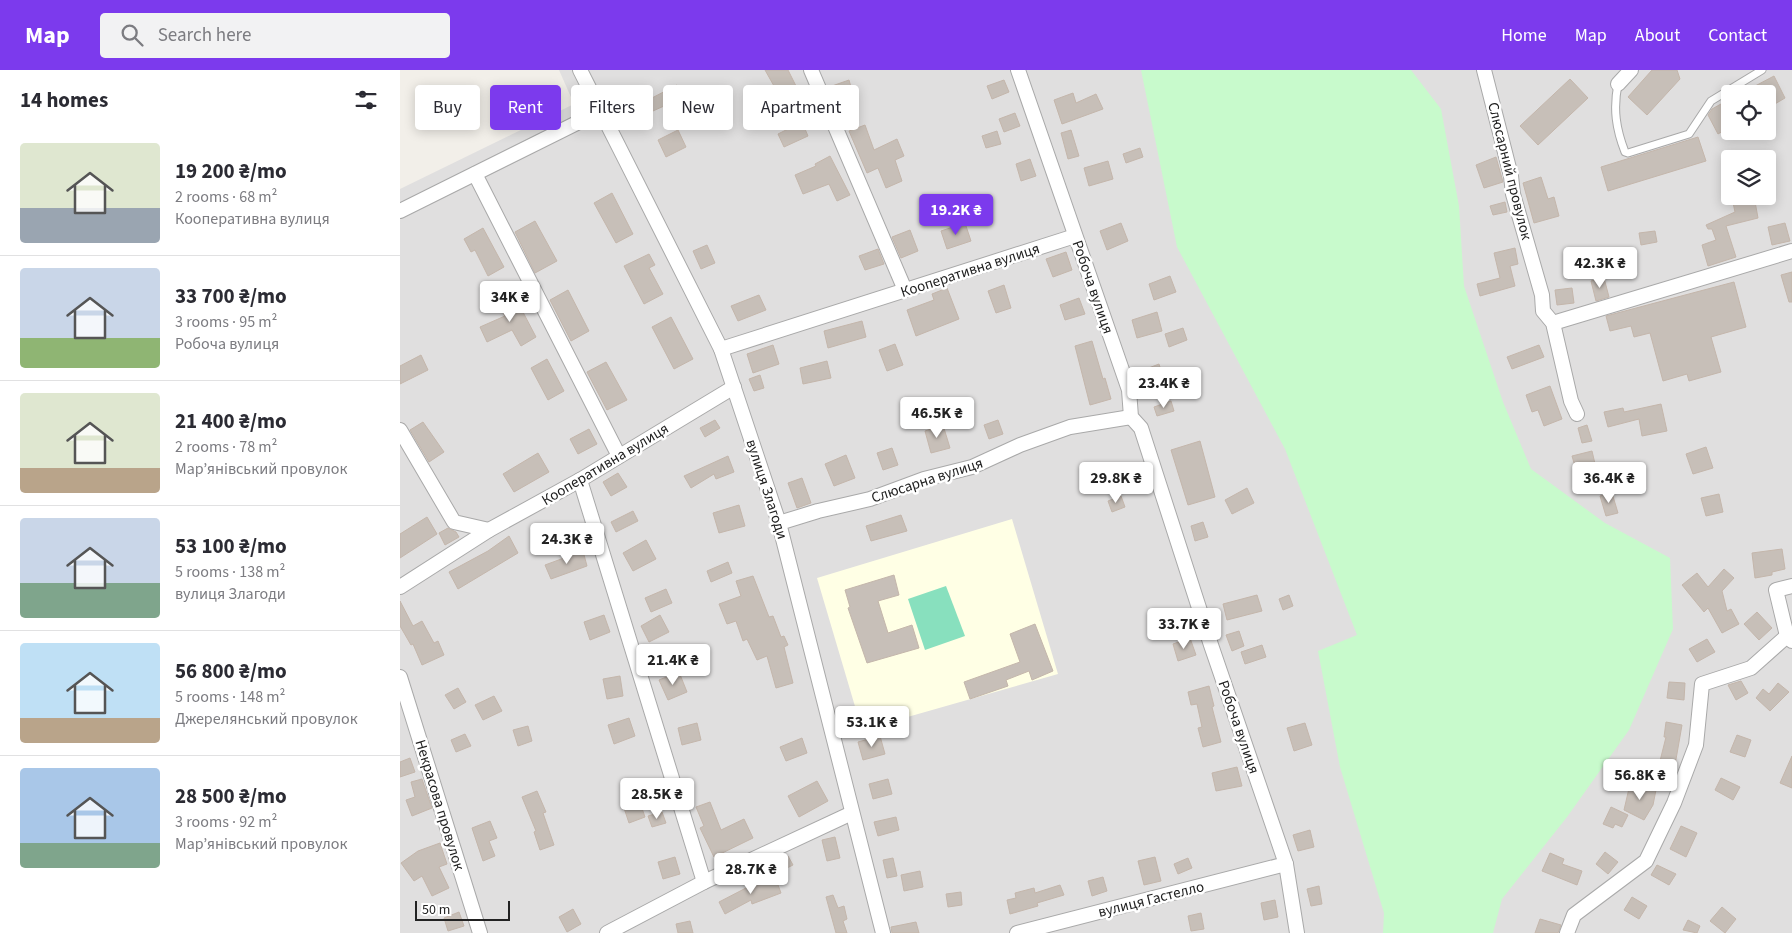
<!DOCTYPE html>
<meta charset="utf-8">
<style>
body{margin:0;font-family:"Source Sans 3",sans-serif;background:#f2f2f3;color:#2b2b33;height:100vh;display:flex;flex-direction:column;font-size:19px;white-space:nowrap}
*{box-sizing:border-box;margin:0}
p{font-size:16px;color:#7c7c81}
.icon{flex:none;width:28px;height:28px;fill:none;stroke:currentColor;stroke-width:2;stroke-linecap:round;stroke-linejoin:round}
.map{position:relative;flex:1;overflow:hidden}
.side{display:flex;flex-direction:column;background:#fff;width:400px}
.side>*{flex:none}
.top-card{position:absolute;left:15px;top:15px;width:475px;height:45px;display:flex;gap:10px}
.fabs{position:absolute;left:1321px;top:15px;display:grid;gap:10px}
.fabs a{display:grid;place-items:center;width:55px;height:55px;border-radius:5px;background:#fff;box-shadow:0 2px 12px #0003;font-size:25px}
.scale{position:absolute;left:15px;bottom:12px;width:95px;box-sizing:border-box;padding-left:5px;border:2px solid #222;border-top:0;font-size:14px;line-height:18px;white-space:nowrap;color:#222;-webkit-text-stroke:4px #fff;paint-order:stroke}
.price{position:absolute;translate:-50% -42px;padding:0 11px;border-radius:5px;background:#fff;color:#222;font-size:16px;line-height:32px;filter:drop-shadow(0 1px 2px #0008)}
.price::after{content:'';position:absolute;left:50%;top:30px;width:15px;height:11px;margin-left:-8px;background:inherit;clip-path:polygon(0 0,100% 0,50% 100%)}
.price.active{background:#7c3aed;color:#fff}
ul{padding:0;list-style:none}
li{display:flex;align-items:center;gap:15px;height:125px;padding:0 20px}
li+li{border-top:1px solid #e1e1e2}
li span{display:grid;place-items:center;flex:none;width:140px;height:100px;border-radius:5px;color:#555}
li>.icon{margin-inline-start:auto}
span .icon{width:60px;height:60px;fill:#fffc;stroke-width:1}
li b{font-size:21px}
h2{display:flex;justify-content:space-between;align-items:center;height:60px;padding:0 20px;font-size:21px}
.chip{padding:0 18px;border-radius:5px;background:#fff;box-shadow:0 2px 12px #0003;font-size:18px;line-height:45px}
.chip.active{background:#7c3aed;color:#fff}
header{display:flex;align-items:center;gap:30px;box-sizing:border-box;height:70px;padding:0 25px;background:#7c3aed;color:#fff}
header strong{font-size:24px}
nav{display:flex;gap:28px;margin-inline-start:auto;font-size:18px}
.search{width:350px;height:45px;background:#f2f2f3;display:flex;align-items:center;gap:12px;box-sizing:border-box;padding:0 18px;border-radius:5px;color:#7c7c81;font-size:19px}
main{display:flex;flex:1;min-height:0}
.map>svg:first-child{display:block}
</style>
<header>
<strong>Map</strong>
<div class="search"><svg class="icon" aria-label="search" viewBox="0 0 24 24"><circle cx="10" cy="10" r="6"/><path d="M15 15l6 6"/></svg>Search here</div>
<nav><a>Home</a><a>Map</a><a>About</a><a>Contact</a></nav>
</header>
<main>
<section class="side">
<h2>14 homes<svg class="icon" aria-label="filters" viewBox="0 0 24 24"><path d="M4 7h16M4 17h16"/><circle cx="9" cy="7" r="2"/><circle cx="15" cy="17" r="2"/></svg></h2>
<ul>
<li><span style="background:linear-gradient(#dfe7d0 65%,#9aa5b1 0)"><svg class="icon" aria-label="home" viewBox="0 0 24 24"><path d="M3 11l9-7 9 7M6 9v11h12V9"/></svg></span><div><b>19 200 ₴/mo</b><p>2 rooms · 68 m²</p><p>Кооперативна вулиця</p></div></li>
<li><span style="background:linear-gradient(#c9d6e8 70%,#8fb573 0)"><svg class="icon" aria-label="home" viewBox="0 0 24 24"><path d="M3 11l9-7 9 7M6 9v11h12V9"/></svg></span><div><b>33 700 ₴/mo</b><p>3 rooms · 95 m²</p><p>Робоча вулиця</p></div></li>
<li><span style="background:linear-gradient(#dfe7d0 75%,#b9a48a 0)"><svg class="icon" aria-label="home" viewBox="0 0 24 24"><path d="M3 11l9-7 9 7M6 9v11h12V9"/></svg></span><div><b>21 400 ₴/mo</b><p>2 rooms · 78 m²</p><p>Мар’янівський провулок</p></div></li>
<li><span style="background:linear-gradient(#c9d6e8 65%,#7fa58c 0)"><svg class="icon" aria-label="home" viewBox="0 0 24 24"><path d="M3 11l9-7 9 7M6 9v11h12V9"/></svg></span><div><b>53 100 ₴/mo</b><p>5 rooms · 138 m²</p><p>вулиця Злагоди</p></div></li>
<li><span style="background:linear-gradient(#bfe0f5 75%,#b9a48a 0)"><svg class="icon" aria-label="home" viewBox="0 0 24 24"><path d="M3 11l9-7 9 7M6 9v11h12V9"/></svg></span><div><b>56 800 ₴/mo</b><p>5 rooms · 148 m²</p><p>Джерелянський провулок</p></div></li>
<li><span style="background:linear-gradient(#a9c7e8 75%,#7fa58c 0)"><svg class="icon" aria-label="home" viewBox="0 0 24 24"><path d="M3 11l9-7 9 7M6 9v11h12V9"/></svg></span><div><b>28 500 ₴/mo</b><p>3 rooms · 92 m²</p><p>Мар’янівський провулок</p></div></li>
</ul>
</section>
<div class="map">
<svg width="1392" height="863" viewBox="0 0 1392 863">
<rect width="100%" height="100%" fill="#f2efe9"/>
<path fill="#e0dfdf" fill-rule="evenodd" d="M159,0H1392V863H0V119L174,34ZM1330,24H1368V61H1330ZM1330,89H1368V126H1330Z"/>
<polygon fill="#ffffe5" points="612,449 658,604 462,660 417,508"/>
<polygon fill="#c8facc" points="741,0 1011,0 1041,39 1059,136 1064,216 1103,332 1131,399 1205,453 1270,488 1273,559 1229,660 1167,747 1102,829 1093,863 983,863 984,843 940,697 918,581 957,565 885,379 777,177"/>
<polygon fill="#88e0be" points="546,516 565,566 525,580 508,529"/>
<g fill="#c7bfb8" stroke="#c4b6ab">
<polygon points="365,0 388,0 399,22 379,32 371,18 374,16"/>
<polygon points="1252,0 1277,0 1280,9 1247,45 1228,27"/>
<polygon points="1374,6 1385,28 1368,38 1368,24 1340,24"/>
<polygon points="1170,9 1188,28 1138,75 1120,56"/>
<polygon points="449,10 453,24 437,30 432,16"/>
<polygon points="604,10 609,22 592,29 587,16"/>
<polygon points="277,15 284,30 297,25 301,34 285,41 289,47 274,55 264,36 233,50 225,31 247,21 250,29"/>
<polygon points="673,23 676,33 696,24 703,39 662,54 654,30"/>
<polygon points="1330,29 1330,57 1318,64 1308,45 1312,39"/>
<polygon points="615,43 620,56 604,62 599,49"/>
<polygon points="402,52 408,66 384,77 378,64"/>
<polygon points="465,55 474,80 497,69 504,86 495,90 502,111 486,118 478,98 467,103 449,61"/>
<polygon points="278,60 286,77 266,87 258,70"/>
<polygon points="671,60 679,86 668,89 661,63"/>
<polygon points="597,61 601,74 586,78 582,66"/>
<polygon points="1298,67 1306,91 1208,121 1201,97"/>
<polygon points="740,78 743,87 726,93 723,84"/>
<polygon points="430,86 450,125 437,131 429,114 403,124 395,105 416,96 415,94"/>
<polygon points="1096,87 1103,112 1084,118 1076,95"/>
<polygon points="630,89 636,106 621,111 616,94"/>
<polygon points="708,91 713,109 689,116 684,98"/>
<polygon points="1141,107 1148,129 1154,127 1159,146 1134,153 1123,113"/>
<polygon points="212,123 233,164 216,173 194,133"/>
<polygon points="1339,126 1354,126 1358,148 1326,156 1336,187 1308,196 1302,175 1316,170 1312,159 1308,159 1306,155 1335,142 1332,128"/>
<polygon points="1105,132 1107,142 1093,145 1090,136"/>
<polygon points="135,151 157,191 135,203 115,162"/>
<polygon points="565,153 571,171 547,179 541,161"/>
<polygon points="721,153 728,171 707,180 700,161"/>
<polygon points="1385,153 1390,171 1372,175 1368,157"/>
<polygon points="83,158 104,197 88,206 75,180 71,182 64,169"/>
<polygon points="510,160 518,181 501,188 492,167"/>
<polygon points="1255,161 1257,172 1241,175 1239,163"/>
<polygon points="307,175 315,193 301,199 293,181"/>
<polygon points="1115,178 1118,194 1110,196 1115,216 1080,226 1077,214 1100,208 1094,183"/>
<polygon points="478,179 484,194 465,200 459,186"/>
<polygon points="666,182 672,200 653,207 646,189"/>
<polygon points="249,184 255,195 249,198 263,224 244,234 224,196"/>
<polygon points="1392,202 1392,232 1389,232 1381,205"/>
<polygon points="770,206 776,222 754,230 749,214"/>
<polygon points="1204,208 1209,227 1196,231 1191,211"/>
<polygon points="1334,212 1346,257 1311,267 1321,302 1289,311 1287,304 1263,311 1250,263 1234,267 1231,256 1210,261 1206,246"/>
<polygon points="604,215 611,238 596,243 588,221"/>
<polygon points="547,218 559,249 516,266 507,240 534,230 532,224"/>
<polygon points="1172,218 1174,233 1157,235 1155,220"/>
<polygon points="168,220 189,261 171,271 150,230"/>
<polygon points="113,223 136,267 121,276 112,260 87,272 80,257 105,246 97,232"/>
<polygon points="359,225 366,240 338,251 331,236"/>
<polygon points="679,228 685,244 665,250 660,235"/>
<polygon points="757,242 762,261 737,268 732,250"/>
<polygon points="271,247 293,289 274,299 252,257"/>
<polygon points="462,251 466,267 428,278 424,261"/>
<polygon points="783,258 787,270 769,277 765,264"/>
<polygon points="692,271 703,309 705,308 711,329 690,335 675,276"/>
<polygon points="495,274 503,295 487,301 479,280"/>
<polygon points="373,275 379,294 353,303 347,284"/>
<polygon points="1139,275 1144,287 1112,299 1107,287"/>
<polygon points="21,285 28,300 0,314 0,296"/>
<polygon points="147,289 164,321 148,330 131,298"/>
<polygon points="427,291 431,308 403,314 400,298"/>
<polygon points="206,292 227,330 207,340 187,302"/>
<polygon points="759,294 764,310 751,314 746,299"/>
<polygon points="360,305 364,318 354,321 349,309"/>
<polygon points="1150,316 1162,349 1144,356 1138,340 1132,342 1126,325"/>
<polygon points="771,331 774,341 757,346 754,337"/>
<polygon points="1261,334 1267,361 1242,366 1239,349 1208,357 1204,342 1223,338 1224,342"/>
<polygon points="315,350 320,358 305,367 300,358"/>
<polygon points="598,350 603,364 589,369 584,355"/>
<polygon points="23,352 44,382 29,392 10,360"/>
<polygon points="543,355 550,378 531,383 525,361"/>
<polygon points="1187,355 1192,371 1182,373 1178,358"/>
<polygon points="189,359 197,374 178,384 170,369"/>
<polygon points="800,371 815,427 788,435 771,380"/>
<polygon points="1306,377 1313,398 1293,404 1286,384"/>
<polygon points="492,378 498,395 483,400 477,383"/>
<polygon points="1192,381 1196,398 1177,403 1172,386"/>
<polygon points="138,383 149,402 114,422 103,404"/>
<polygon points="446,385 455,408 434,416 425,394"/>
<polygon points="328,386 334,402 316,409 314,404 291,418 284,406"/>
<polygon points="218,403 227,417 211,426 203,412"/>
<polygon points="1222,403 1226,418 1216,421 1212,405"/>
<polygon points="402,408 411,433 397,438 388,413"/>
<polygon points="847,418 854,433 832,444 825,430"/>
<polygon points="1212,423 1218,443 1206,446 1200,426"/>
<polygon points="1319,424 1323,442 1306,446 1301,428"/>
<polygon points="721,426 725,437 712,442 708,431"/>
<polygon points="339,435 345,456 319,463 313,443"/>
<polygon points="233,441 238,451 216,462 211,452"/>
<polygon points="501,445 507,461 471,471 466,456"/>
<polygon points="27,447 37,464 0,488 0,464"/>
<polygon points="803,452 808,467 795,471 791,456"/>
<polygon points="48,458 56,462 59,467 45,475 39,463"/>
<polygon points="109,466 118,483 58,519 49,502 88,481"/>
<polygon points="246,470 256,489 233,501 223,483"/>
<polygon points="1382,479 1385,499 1372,502 1372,505 1355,508 1352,483"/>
<polygon points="183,481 187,496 151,509 145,495"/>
<polygon points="328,492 332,503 311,512 307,501"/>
<polygon points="1324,499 1334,508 1322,521 1327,541 1331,539 1339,554 1322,563 1308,538 1304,542 1282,515 1297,503 1308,517"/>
<polygon points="494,505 499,525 478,531 488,563 512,555 519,578 467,593 448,538 450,537 445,520"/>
<polygon points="353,506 369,547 373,546 381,567 384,566 388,575 384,577 393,613 376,618 367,586 357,590 347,569 343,571 336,551 327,554 319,534 341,526 336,511"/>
<polygon points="266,519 272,533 251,542 245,528"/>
<polygon points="857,525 862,541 827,550 823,534"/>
<polygon points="889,525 893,536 883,540 879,529"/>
<polygon points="0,531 13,556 22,551 34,573 38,571 44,585 22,595 13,574 11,575 0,556"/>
<polygon points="1357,542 1372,558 1359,570 1344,554"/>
<polygon points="204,545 210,562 190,570 184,552"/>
<polygon points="260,545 269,562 249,572 241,556"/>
<polygon points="635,554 653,601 632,610 629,601 606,610 608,616 570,629 564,612 620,592 610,564"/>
<polygon points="839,561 844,576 832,581 826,565"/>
<polygon points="790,568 796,585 778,591 773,574"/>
<polygon points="1307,569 1315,582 1297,592 1289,579"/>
<polygon points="862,575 866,587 845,594 841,582"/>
<polygon points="279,602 287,622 268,630 259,610"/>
<polygon points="220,606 223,626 207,629 203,609"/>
<polygon points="1341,611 1348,623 1336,630 1328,615"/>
<polygon points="1269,612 1285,613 1284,630 1267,628"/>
<polygon points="1378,613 1389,622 1370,641 1356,628 1363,619 1369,624"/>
<polygon points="809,616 814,636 812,637 821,672 803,677 798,658 802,657 797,634 791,635 788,622"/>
<polygon points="58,618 66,632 54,639 45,625"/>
<polygon points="94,626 102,641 83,650 75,635"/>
<polygon points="229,648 235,666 214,674 208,655"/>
<polygon points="1266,652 1282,655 1275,695 1260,691 1266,667 1264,667"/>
<polygon points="297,653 301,670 282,675 278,658"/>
<polygon points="905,653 912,675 894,681 887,658"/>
<polygon points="128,656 132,671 118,676 113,660"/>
<polygon points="65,664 71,676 56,682 51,670"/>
<polygon points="1337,665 1351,670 1345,687 1330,682"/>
<polygon points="480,666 485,684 463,690 458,672"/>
<polygon points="402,668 407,683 386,691 380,677"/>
<polygon points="1392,686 1392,718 1380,713"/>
<polygon points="10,688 15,702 0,707 0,692"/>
<polygon points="837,697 842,716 816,721 812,703"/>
<polygon points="1321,708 1340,717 1333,730 1315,720"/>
<polygon points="22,709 32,738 12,746 6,730 15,727 11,712"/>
<polygon points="488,709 492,724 473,729 469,714"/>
<polygon points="417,711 428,731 399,747 388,726"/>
<polygon points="1230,714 1256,720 1253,735 1244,750 1224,740"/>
<polygon points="137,721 146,742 143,743 154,775 140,780 134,762 136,761 122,727"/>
<polygon points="238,727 245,747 229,753 222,732"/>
<polygon points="310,732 321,760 344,749 353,768 314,787 300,758 304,756 296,737"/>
<polygon points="1211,737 1228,745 1222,757 1215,754 1213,758 1203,754"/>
<polygon points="262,742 266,753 252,757 248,746"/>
<polygon points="496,747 499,760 478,766 474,752"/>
<polygon points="90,751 97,768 89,771 95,786 83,791 72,758"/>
<polygon points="1281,756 1297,763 1286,787 1270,779"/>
<polygon points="910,760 914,777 898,781 893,765"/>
<polygon points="435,767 440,788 427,791 422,770"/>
<polygon points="40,773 47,794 39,797 49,818 32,826 22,806 14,811 1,793 18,781"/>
<polygon points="1205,782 1218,792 1208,804 1196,794"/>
<polygon points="1150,783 1164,789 1162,794 1182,801 1177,815 1142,801"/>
<polygon points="388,786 393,795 381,801 376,793"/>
<polygon points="275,787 280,804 263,809 258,792"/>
<polygon points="755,787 761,811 744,815 738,791"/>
<polygon points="493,788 497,806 487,808 483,790"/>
<polygon points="788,788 792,798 778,804 774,794"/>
<polygon points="1257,795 1276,804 1269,815 1251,805"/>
<polygon points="520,801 523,817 504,821 501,805"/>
<polygon points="375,807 381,823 352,834 351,830 325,844 319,832 346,818"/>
<polygon points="703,807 707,821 692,826 688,811"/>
<polygon points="660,815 664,825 637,833 638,836 610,844 607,830 616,828 615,823 634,818 635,823"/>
<polygon points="919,816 922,834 911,836 907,819"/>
<polygon points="561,822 562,835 548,837 546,824"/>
<polygon points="433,825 438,838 444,836 447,849 443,851 447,863 436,863 426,827"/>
<polygon points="1232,827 1247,836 1239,849 1224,840"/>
<polygon points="875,830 878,847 864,850 861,833"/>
<polygon points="1322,837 1336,849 1325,863 1310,851"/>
<polygon points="173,839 181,854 167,862 159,847"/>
<polygon points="59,842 64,856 48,861 44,848"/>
<polygon points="801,843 804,859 791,861 788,846"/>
<polygon points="1140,849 1161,855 1158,863 1135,863"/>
<polygon points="1288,850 1300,856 1297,863 1283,860"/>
<polygon points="290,851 293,863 278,863 276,854"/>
<polygon points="516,852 519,863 492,863 491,857"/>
</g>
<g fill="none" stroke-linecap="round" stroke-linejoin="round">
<g stroke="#a9a9a9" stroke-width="9">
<path id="lane" d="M1218,14C1213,39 1216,59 1225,82L1228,83L1289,64L1311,31L1362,0"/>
</g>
<g stroke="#a9a9a9" stroke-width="16">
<g id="street">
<polyline points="180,0 321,279 379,453 483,863"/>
<polyline points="411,0 505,220"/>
<polyline points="618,0 729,320 731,347 741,358 811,575 886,794 897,863"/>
<polyline points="1084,0 1111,106 1113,124 1142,225 1143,241 1153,253 1171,331 1177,344"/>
<polyline points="1218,14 1231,0"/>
<polyline points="75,104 219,386"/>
<polyline points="0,141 201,41"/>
<polyline points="1153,253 1392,181"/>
<polyline points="321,279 675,166"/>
<polyline points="0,360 54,452 89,460"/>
<polyline points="180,410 304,812"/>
<polyline points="379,453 418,441 470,429 524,409 572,397 620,375 670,357 731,347"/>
<polyline points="1392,516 1376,520 1387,566 1392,571"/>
<polyline points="0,517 89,460 180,410 334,317"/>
<polyline points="0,607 80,863"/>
<polyline points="207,863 304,812 452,743"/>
<polyline points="617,863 886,794"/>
<polyline points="1167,863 1174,845 1246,791 1274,733 1296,675 1302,614 1351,598 1387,566"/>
</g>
</g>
<use href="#lane" stroke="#fff" stroke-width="7"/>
<use href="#street" stroke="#fff" stroke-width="14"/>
</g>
<g text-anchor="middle" stroke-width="5" stroke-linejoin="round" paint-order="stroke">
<g font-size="15" fill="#222" stroke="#fff">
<text transform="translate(1110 101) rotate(76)" y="5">Слюсарний провулок</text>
<text transform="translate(570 200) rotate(-18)" y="5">Кооперативна вулиця</text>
<text transform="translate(693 217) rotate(71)" y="5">Робоча вулиця</text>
<text transform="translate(205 394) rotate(-31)" y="5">Кооперативна вулиця</text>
<text transform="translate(527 410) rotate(-18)" y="5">Слюсарна вулиця</text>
<text transform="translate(367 419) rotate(72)" y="5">вулиця Злагоди</text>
<text transform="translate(839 657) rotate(71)" y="5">Робоча вулиця</text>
<text transform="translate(40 735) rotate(73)" y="5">Некрасова провулок</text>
<text transform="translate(751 829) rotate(-14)" y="5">вулиця Гастелло</text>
</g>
</g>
</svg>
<div class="fabs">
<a><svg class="icon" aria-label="locate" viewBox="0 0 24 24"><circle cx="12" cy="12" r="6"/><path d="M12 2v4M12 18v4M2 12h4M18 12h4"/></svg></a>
<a><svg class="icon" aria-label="layers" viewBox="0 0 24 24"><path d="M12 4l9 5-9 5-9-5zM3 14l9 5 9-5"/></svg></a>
</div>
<div class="scale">50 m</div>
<b class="price active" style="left:556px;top:166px">19.2K ₴</b>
<b class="price" style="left:1200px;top:219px">42.3K ₴</b>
<b class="price" style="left:110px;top:253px">34K ₴</b>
<b class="price" style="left:764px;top:339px">23.4K ₴</b>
<b class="price" style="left:537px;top:369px">46.5K ₴</b>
<b class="price" style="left:716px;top:434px">29.8K ₴</b>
<b class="price" style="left:1209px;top:434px">36.4K ₴</b>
<b class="price" style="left:167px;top:495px">24.3K ₴</b>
<b class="price" style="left:784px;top:580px">33.7K ₴</b>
<b class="price" style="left:273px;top:616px">21.4K ₴</b>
<b class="price" style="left:472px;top:678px">53.1K ₴</b>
<b class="price" style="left:1240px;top:731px">56.8K ₴</b>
<b class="price" style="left:257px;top:750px">28.5K ₴</b>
<b class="price" style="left:351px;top:825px">28.7K ₴</b>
<div class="top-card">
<a class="chip">Buy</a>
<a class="chip active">Rent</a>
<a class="chip">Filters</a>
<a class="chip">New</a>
<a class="chip">Apartment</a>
</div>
</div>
</main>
